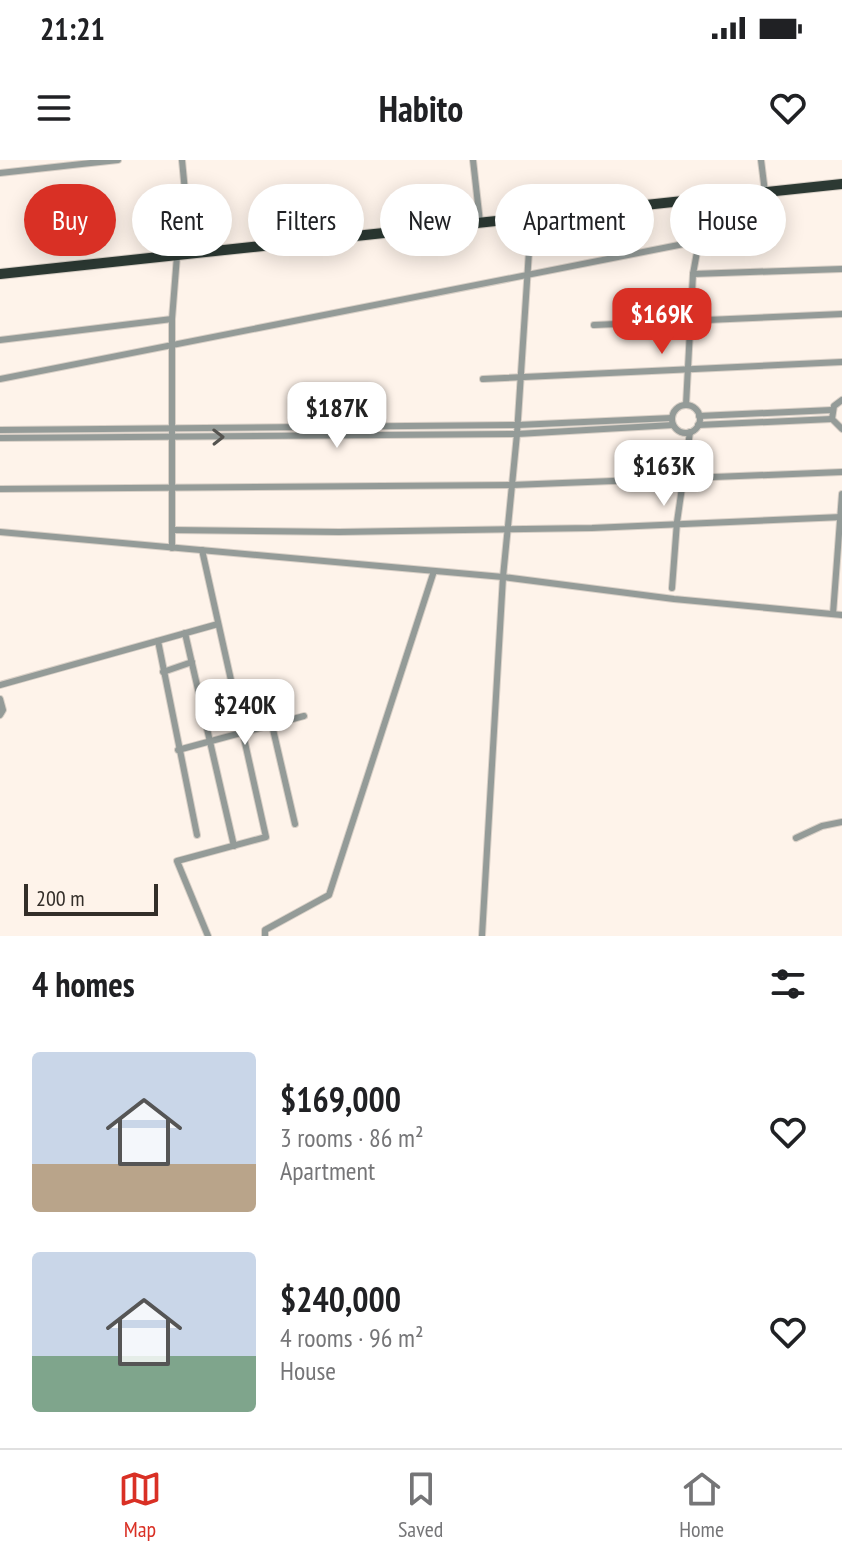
<!DOCTYPE html>
<meta charset="utf-8">
<style>
body{margin:0;font-family:"PT Sans Narrow",sans-serif;background:#f6f6f6;color:#202124;height:100vh;display:flex;flex-direction:column;font-size:30px;white-space:nowrap}
*{box-sizing:border-box;margin:0}
p{font-size:26px;color:#757577}
.icon{flex:none;width:44px;height:44px;fill:none;stroke:currentColor;stroke-width:2;stroke-linecap:round;stroke-linejoin:round}
.map{position:relative;height:776px;overflow:hidden}
.side{display:flex;flex-direction:column;background:#fff;flex:1}
.side>*{flex:none}
.hud{position:absolute;left:24px;top:24px;width:794px;height:72px;display:flex;gap:16px}
.scale{position:absolute;left:24px;bottom:20px;width:134px;box-sizing:border-box;padding-left:8px;border:4px solid #332e29;border-top:0;font-size:22px;line-height:28px;white-space:nowrap;color:#332e29;-webkit-text-stroke:6px #fef3ea;paint-order:stroke}
.price{position:absolute;translate:-50% -68px;padding:0 18px;border-radius:16px;background:#fff;color:#222;font-size:26px;line-height:52px;filter:drop-shadow(0 2px 4px #0008)}
.price::after{content:'';position:absolute;left:50%;top:48px;width:24px;height:18px;margin-left:-12px;background:inherit;clip-path:polygon(0 0,100% 0,50% 100%)}
.price.selected{background:#d93025;color:#fff}
ul{padding:0;list-style:none}
li{display:flex;align-items:center;gap:24px;height:200px;padding:0 32px}
li span{display:grid;place-items:center;flex:none;width:224px;height:160px;border-radius:8px;color:#555}
li>.icon{margin-inline-start:auto}
span .icon{width:96px;height:96px;fill:#fffc;stroke-width:1}
li b{font-size:34px}
h2{display:flex;justify-content:space-between;align-items:center;height:96px;padding:0 32px;font-size:34px}
.tag{padding:0 28px;border-radius:36px;background:#fff;box-shadow:0 4px 20px #0003;font-size:28px;line-height:72px}
.tag.selected{background:#d93025;color:#fff}
.status{display:flex;justify-content:space-between;align-items:center;height:56px;padding:0 40px;background:#fff;direction:ltr}
.status svg{height:22px;fill:currentColor}
header{display:flex;justify-content:space-between;align-items:center;height:104px;padding:0 32px;background:#fff;font-size:36px;font-weight:600}
.menu{display:flex;justify-content:space-around;align-items:center;height:112px;border-top:2px solid #e0e0e0;background:#fff;font-size:22px;color:#757577}
.menu a{display:grid;justify-items:center;gap:4px}
.menu .selected{color:#d93025}
.map>svg:first-child{display:block}
</style>
<div class="status"><b>21:21</b><svg viewBox="0 0 49 12"><path d="M0 12V9h3v3zM5 12V6h3v6zM10 12V3h3v9zM15 12V0h3v12zM26 1h20v11H26zM47 4h2v5h-2z"/></svg></div>
<header><svg class="icon" aria-label="menu" viewBox="0 0 24 24"><path d="M4 6h16M4 12h16M4 18h16"/></svg>Habito<svg class="icon" aria-label="heart" viewBox="0 0 24 24"><path d="M12 20l-8-8c-3-5 5-10 8-4 3-6 11-1 8 4z"/></svg></header>
<div class="map">
<svg width="842" height="776" viewBox="0 0 842 776">
<rect width="100%" height="100%" fill="#fef3ea"/>
<g fill="none" stroke-linecap="round" stroke-linejoin="round">
<g stroke="#d9d0c7" stroke-width="8">
<g id="minor">
<polyline points="182,0 191,94"/>
<polyline points="473,0 480,62"/>
<polyline points="761,0 765,32"/>
<polyline points="0,13 118,0"/>
<polyline points="693,114 842,109"/>
<polyline points="594,165 842,154"/>
<polyline points="0,180 172,159"/>
<polyline points="0,219 699,81 693,114 686,245"/>
<polyline points="483,219 842,202"/>
<polyline points="842,240 834,246 832,259 842,269"/>
<circle cx="686" cy="259" r="14"/>
<polyline points="699,256 832,250"/>
<polyline points="698,265 832,259"/>
<polyline points="0,270 518,265 672,258"/>
<polyline points="0,278 517,274 673,265"/>
<polyline points="0,329 512,325 842,312"/>
<polyline points="172,370 339,372 592,368 842,357"/>
<polyline points="0,372 503,417 674,439 842,455"/>
<polyline points="172,388 172,159 177,96"/>
<polyline points="202,390 266,677 177,701 208,776"/>
<polyline points="672,428 677,362 690,272"/>
<polyline points="833,454 842,334"/>
<polyline points="185,473 234,686"/>
<polyline points="158,481 197,675"/>
<polyline points="163,512 192,502"/>
<polyline points="0,525 218,464"/>
<polyline points="0,539 3,550 0,555"/>
<polyline points="272,565 295,664"/>
<polyline points="178,590 304,556"/>
<polyline points="796,678 822,666 842,662"/>
<polyline points="265,776 265,770 329,735 434,411"/>
<polyline points="482,776 503,417 517,274 530,76 526,58"/>
</g>
</g>
<g stroke="#d9d0c7" stroke-width="12">
<polyline id="highway" points="0,114 842,24"/>
</g>
<use href="#minor" stroke="#949b98" stroke-width="6"/>
<use href="#highway" stroke="#2c3933" stroke-width="10"/>
</g>
<defs><path id="oneway-chevron" d="M-2-3.5L2.5 0L-2 3.5" fill="none" stroke-width="1.6" stroke-linecap="round" stroke-linejoin="round" transform="scale(2)"/></defs>
<use stroke="#555450" href="#oneway-chevron" transform="translate(218 277) rotate(-1)"/>
</svg>
<div class="scale">200 m</div>
<b class="price selected" style="left:662px;top:196px">$169K</b>
<b class="price" style="left:337px;top:290px">$187K</b>
<b class="price" style="left:664px;top:348px">$163K</b>
<b class="price" style="left:245px;top:587px">$240K</b>
<div class="hud">
<a class="tag selected">Buy</a>
<a class="tag">Rent</a>
<a class="tag">Filters</a>
<a class="tag">New</a>
<a class="tag">Apartment</a>
<a class="tag">House</a>
</div>
</div>
<section class="side">
<h2>4 homes<svg class="icon" aria-label="filters" viewBox="0 0 24 24"><path d="M4 7h16M4 17h16"/><circle cx="9" cy="7" r="2"/><circle cx="15" cy="17" r="2"/></svg></h2>
<ul>
<li><span style="background:linear-gradient(#c9d6e8 70%,#b9a48a 0)"><svg class="icon" aria-label="home" viewBox="0 0 24 24"><path d="M3 11l9-7 9 7M6 9v11h12V9"/></svg></span><div><b>$169,000</b><p>3 rooms · 86 m²</p><p>Apartment</p></div><svg class="icon" aria-label="heart" viewBox="0 0 24 24"><path d="M12 20l-8-8c-3-5 5-10 8-4 3-6 11-1 8 4z"/></svg></li>
<li><span style="background:linear-gradient(#c9d6e8 65%,#7fa58c 0)"><svg class="icon" aria-label="home" viewBox="0 0 24 24"><path d="M3 11l9-7 9 7M6 9v11h12V9"/></svg></span><div><b>$240,000</b><p>4 rooms · 96 m²</p><p>House</p></div><svg class="icon" aria-label="heart" viewBox="0 0 24 24"><path d="M12 20l-8-8c-3-5 5-10 8-4 3-6 11-1 8 4z"/></svg></li>
</ul>
</section>
<nav class="menu">
<a class="selected"><svg class="icon" aria-label="map" viewBox="0 0 24 24"><path d="M3 6l6-2 6 2 6-2v14l-6 2-6-2-6 2zM9 4v14M15 6v14"/></svg>Map</a>
<a><svg class="icon" aria-label="saved" viewBox="0 0 24 24"><path d="M7 4h10v16l-5-4-5 4z"/></svg>Saved</a>
<a><svg class="icon" aria-label="home" viewBox="0 0 24 24"><path d="M3 11l9-7 9 7M6 9v11h12V9"/></svg>Home</a>
</nav>
